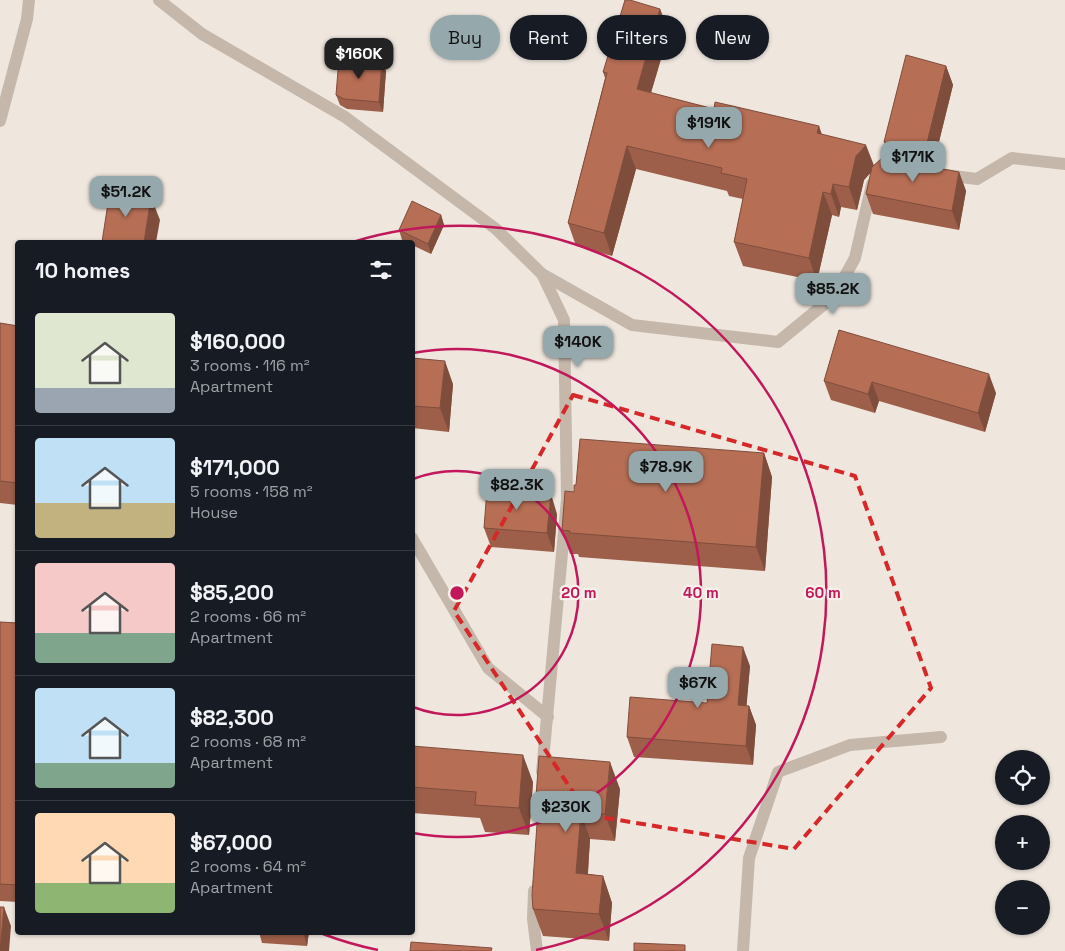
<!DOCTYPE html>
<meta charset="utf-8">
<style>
body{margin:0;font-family:"Space Grotesk",sans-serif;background:#242831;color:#f1f3f6;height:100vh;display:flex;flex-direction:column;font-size:19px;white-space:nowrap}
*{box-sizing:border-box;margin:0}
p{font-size:16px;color:#9ea1a6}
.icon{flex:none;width:28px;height:28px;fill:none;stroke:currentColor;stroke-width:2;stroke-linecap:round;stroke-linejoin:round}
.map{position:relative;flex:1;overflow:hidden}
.drawer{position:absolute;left:15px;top:240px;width:400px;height:695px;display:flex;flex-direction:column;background:#171b24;border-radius:5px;box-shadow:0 1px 4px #0004}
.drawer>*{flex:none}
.hud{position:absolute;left:430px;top:15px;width:475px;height:45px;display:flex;gap:10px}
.controls{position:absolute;left:995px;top:750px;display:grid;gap:10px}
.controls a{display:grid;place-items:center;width:55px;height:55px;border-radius:50%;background:#171b24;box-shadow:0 1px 4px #0004;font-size:25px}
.price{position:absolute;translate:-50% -42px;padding:0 11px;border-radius:10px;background:#95a8ab;color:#111;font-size:16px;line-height:32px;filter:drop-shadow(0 1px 2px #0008)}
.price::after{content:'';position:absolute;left:50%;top:30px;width:15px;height:11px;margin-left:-8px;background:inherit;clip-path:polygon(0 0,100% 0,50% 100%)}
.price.active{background:#222;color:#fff}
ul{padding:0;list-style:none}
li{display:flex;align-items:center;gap:15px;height:125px;padding:0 20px}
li+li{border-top:1px solid #363941}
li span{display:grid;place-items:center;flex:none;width:140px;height:100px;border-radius:5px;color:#555}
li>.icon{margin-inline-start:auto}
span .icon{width:60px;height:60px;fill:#fffc;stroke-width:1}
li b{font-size:21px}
h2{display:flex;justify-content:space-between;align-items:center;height:60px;padding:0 20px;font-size:21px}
.pill{padding:0 18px;border-radius:22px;background:#171b24;box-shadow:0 1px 4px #0004;font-size:18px;line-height:45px}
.pill.active{background:#95a8ab;color:#111}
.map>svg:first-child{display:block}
</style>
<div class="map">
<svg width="1065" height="951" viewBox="0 0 1065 951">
<rect width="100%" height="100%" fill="#efe7de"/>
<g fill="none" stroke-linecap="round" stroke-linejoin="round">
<g stroke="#c5b8ab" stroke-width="12">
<polyline points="159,0 202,34 345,117 496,229 542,274 564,320 567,499 542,772"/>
<polyline points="0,121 27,19 29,0"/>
<polyline points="945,175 977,179 1012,158 1065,164"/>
<polyline points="542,274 632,325 778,342 834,296 855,258 872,184"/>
<polyline points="412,538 488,668 548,717"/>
<polyline points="534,891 533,919 537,951"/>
<polyline points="743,951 749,858 778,772 850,745 941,737"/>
</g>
</g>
<g fill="#9d5f49">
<polygon points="660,9 669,32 651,93 714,109 821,134 874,166 890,159 884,142 946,66 953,85 933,166 923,165 959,172 966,191 959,230 873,214 866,194 871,172 864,180 857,210 841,207 839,217 832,215 817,281 743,266 734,242 743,199 729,196 727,191 636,169 612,256 576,246 568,223 605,78 603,72"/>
<polygon points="386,71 383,112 347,109 340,105 336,95"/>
<polygon points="441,215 444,225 431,254 412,245 412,242 408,242 402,240 399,230"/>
<polygon points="0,323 18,326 18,505 0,503"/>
<polygon points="839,330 996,393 985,432 879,401 875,413 831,400 824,381"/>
<polygon points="412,358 453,384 449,432 412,428"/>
<polygon points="764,453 772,477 765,571 579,557 578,554 570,554 562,530 576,485"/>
<polygon points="557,514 554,552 491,547 484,528"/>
<polygon points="0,622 18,623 18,902 0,901"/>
<polygon points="750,666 746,706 749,706 756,725 753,765 634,757 627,737 707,703"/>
<polygon points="412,746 533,782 529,835 485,832 480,818 412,813"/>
<polygon points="620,789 615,841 590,839 588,874 603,876 612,903 609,941 543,936 533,909 538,817 535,810"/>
<polygon points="259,932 309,932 307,946 262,943"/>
</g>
<g fill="#7f4d3c">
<polygon points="660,9 669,32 645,112 637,89"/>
<polygon points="382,61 386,71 383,112 379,102"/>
<polygon points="946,66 953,85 933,166 926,147"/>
<polygon points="819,126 827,149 817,133"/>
<polygon points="866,145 875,168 864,180 857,210 849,187 856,156"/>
<polygon points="627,146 636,169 612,256 604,233"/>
<polygon points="959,172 966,191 959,230 952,211"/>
<polygon points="833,184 841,207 839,217 831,194"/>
<polygon points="823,192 832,215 817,281 809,258"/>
<polygon points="151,197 160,220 156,242 144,242"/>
<polygon points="441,215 444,225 431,254 428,244"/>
<polygon points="445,361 453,384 449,432 440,408"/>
<polygon points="989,374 996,393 985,432 978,413"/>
<polygon points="872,382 879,401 875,413 868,394"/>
<polygon points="764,453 772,477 765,571 756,547"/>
<polygon points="551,494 557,514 554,552 547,533"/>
<polygon points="743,647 750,666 745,724 738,705"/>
<polygon points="749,706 756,725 753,765 746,746"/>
<polygon points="523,755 533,782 529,835 519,808"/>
<polygon points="610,762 620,789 615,841 605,814"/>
<polygon points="581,812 590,839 586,900 576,873"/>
<polygon points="603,876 612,903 609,941 599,914"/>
<polygon points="4,907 11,926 9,951 0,951"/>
<polygon points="303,932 309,932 307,946"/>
</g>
<g fill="#b66e55" stroke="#7f4d3c">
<polygon points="625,0 630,0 660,9 637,89 714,109 715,102 819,126 817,133 866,145 856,156 849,187 833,184 831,194 823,192 809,258 734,242 747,179 721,173 722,168 627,146 604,233 568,223 607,73 603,72"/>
<polygon points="906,55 946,66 926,147 884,142"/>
<polygon points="339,58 382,61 379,102 344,99 336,95"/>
<polygon points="882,158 923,163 922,165 959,172 952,211 866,194 872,167"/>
<polygon points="110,190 151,197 144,242 102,242"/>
<polygon points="412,201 441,215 428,244 399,230"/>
<polygon points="0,323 18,326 18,483 0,481"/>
<polygon points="839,330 989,374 978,413 872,382 868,394 824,381"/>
<polygon points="412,358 445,361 440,408 412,406"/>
<polygon points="580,439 764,453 756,547 570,533 570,531 562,530 565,491 574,492 574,485 576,485"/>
<polygon points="487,489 551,494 547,533 484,528"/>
<polygon points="0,622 18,623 18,649 16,660 18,660 18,885 0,884"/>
<polygon points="712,644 743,647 738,705 749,706 746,746 627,737 630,697 707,703"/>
<polygon points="412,746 523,755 519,808 475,805 476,792 412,787"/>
<polygon points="539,756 610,762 605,814 581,812 576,873 603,876 599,914 533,909 532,895 538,810 535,810"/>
<polygon points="0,907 4,907 0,951"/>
<polygon points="411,942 492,948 491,951 410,951"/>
<polygon points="634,943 685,945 685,951 634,951"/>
</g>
<path fill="none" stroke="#d62828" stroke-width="4" stroke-dasharray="10 6" stroke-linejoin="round" d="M573,395L855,476L931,688L794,849L588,815L454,611Z"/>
<g fill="none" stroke="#c2185b" stroke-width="2.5">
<path d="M413 479A122 122 0 1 1 413 707"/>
<path d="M413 353A244 244 0 1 1 413 833"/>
<path d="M378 950A366 366 0 0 1 323 934M353 242A366 366 0 1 1 536 950"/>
</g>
<circle cx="457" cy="593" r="8" fill="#c2185b" stroke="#f7f1ea" stroke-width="2.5"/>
<g font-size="15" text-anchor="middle" font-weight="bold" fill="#c2185b" stroke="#f7f1ea" stroke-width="4.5" stroke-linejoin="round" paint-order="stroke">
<text x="579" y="598">20 m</text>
<text x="701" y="598">40 m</text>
<text x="823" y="598">60 m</text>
</g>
</svg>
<div class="controls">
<a><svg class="icon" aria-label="locate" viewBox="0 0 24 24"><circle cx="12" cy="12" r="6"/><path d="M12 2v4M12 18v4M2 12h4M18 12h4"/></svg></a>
<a>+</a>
<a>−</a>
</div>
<b class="price active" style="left:359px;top:80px">$160K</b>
<b class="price" style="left:709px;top:149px">$191K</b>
<b class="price" style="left:913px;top:183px">$171K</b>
<b class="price" style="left:126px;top:218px">$51.2K</b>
<b class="price" style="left:833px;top:315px">$85.2K</b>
<b class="price" style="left:578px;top:368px">$140K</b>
<b class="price" style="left:666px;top:493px">$78.9K</b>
<b class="price" style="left:517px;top:511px">$82.3K</b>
<b class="price" style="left:698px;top:709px">$67K</b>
<b class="price" style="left:566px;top:833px">$230K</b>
<div class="hud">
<a class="pill active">Buy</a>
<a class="pill">Rent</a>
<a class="pill">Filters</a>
<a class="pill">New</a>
</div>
<section class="drawer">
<h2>10 homes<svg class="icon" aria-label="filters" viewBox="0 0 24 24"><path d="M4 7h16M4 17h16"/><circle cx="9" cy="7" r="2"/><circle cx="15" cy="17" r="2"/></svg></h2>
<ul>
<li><span style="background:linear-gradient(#dfe7d0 75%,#9aa5b1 0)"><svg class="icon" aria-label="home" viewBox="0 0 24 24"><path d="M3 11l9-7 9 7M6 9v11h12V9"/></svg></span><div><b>$160,000</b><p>3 rooms · 116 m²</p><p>Apartment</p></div></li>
<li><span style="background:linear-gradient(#bfe0f5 65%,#c2b280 0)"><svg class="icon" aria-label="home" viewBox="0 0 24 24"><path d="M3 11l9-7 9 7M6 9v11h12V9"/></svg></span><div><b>$171,000</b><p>5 rooms · 158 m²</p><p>House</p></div></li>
<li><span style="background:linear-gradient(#f6c9c9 70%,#7fa58c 0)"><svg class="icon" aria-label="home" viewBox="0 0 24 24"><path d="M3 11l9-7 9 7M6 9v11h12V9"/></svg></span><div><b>$85,200</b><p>2 rooms · 66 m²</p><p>Apartment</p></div></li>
<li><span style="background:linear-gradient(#bfe0f5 75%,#7fa58c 0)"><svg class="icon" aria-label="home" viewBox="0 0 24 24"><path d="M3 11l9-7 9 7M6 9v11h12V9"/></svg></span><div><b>$82,300</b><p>2 rooms · 68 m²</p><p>Apartment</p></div></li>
<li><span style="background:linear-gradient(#ffd9b3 70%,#8fb573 0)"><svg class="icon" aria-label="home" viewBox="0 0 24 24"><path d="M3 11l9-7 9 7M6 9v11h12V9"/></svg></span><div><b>$67,000</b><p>2 rooms · 64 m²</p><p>Apartment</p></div></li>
</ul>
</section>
</div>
